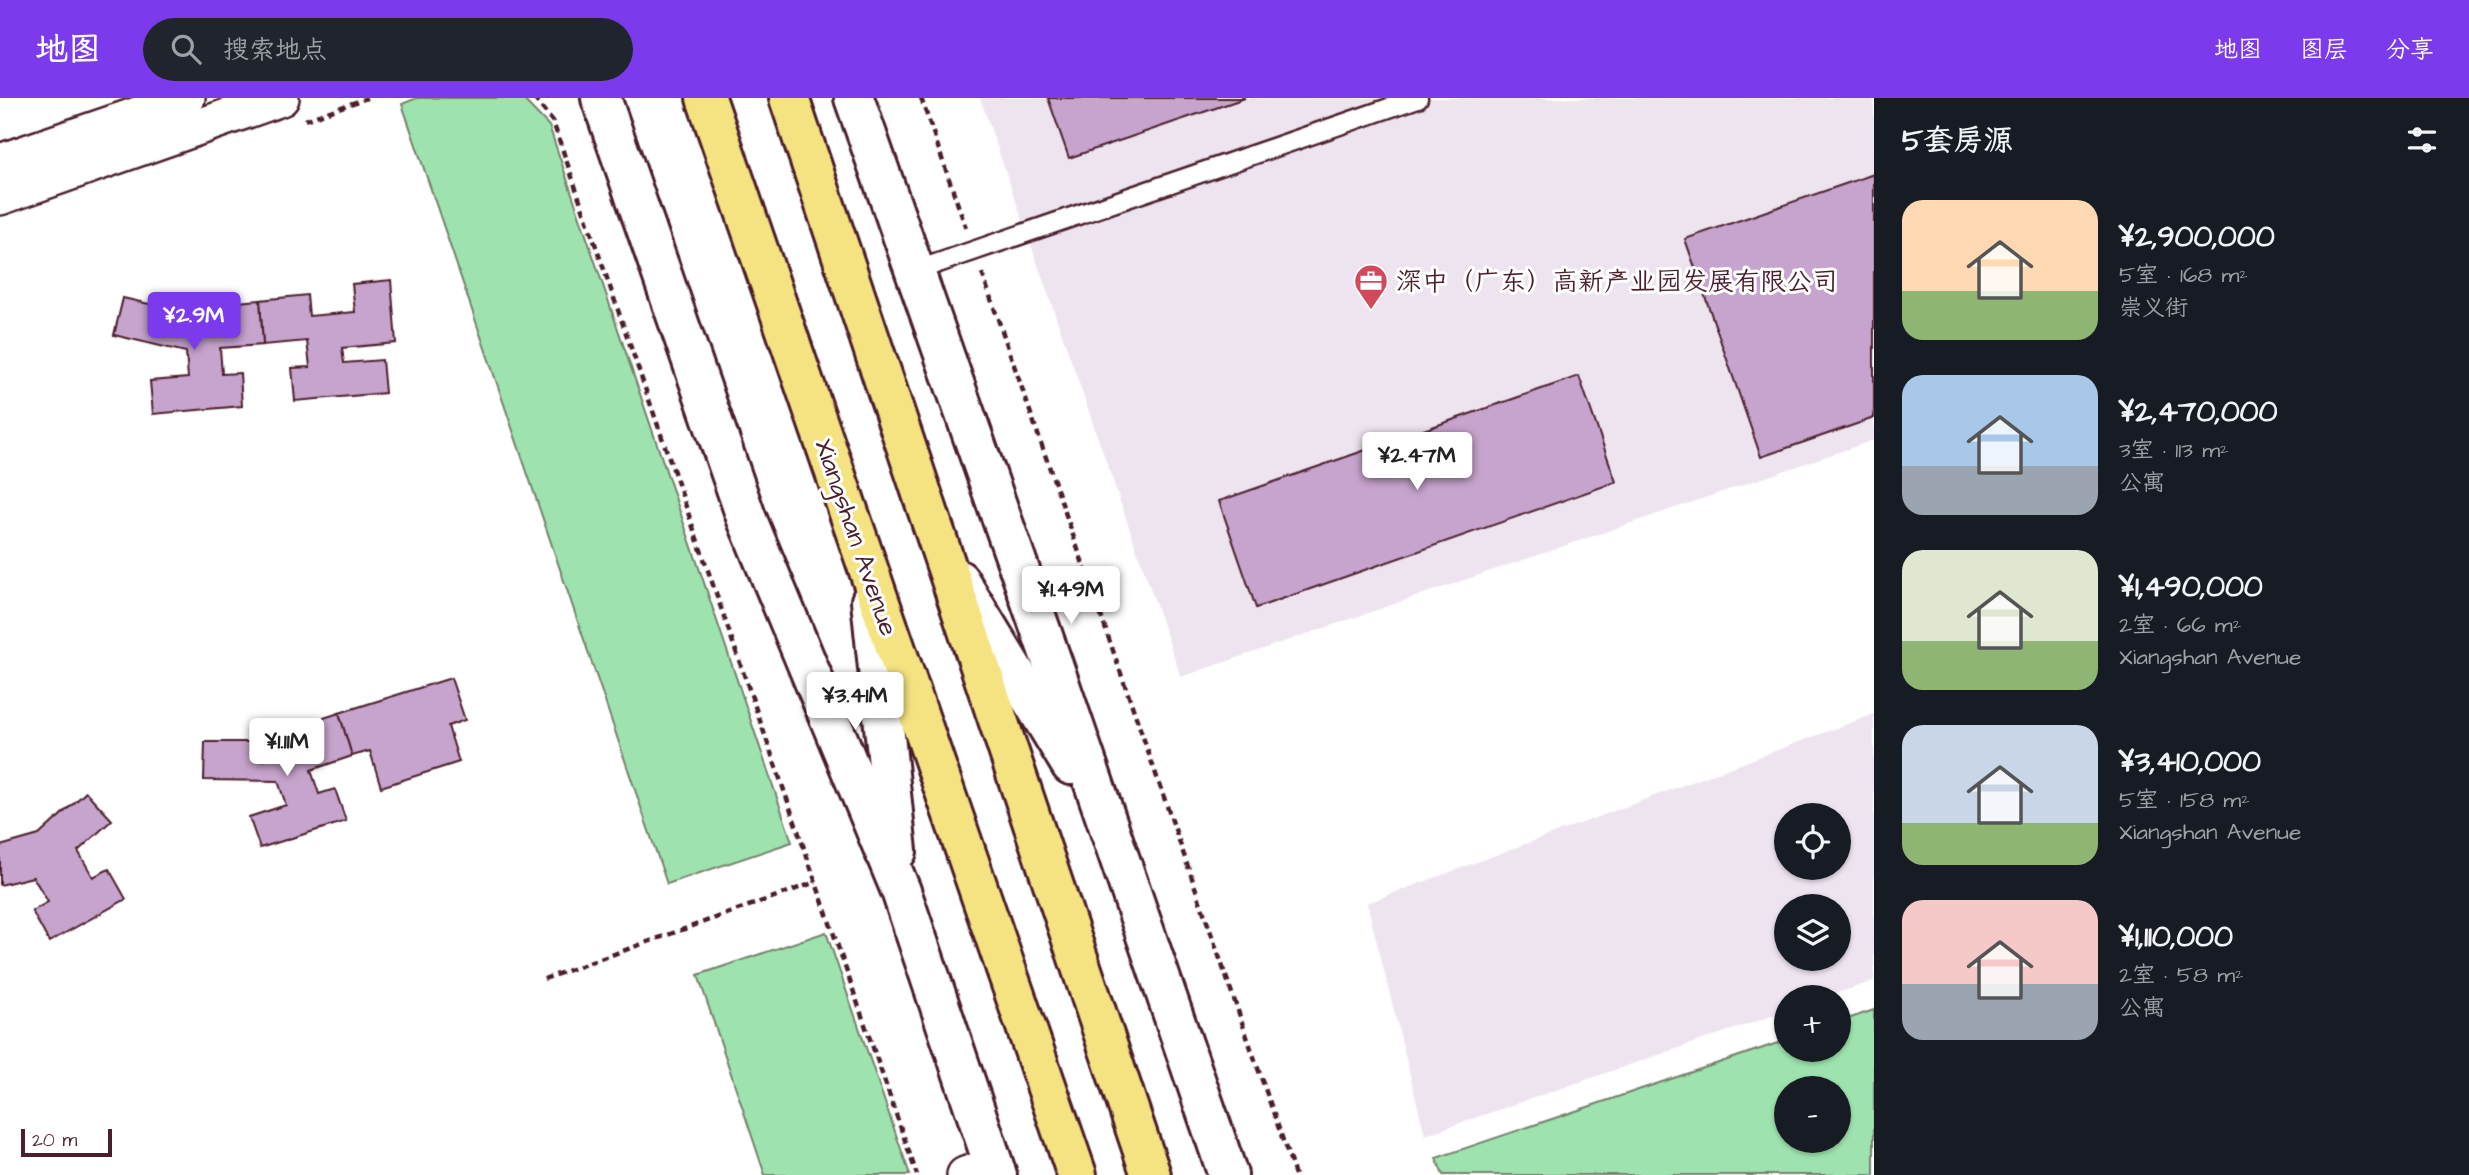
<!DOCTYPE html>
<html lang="zh">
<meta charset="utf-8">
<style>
body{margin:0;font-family:"Architects Daughter","LXGW WenKai TC",sans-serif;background:#20242c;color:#f1f3f6;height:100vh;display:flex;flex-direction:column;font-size:26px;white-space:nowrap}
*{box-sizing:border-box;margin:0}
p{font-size:23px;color:#9ea1a6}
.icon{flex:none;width:38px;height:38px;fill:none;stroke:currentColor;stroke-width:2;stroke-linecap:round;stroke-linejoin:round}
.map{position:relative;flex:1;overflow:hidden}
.sheet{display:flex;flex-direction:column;background:#171b24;width:595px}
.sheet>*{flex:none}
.buttons{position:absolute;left:1774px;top:705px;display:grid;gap:14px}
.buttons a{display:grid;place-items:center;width:77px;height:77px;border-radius:50%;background:#171b24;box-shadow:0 2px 5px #0004;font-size:35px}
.scale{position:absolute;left:21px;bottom:18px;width:91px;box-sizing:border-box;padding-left:7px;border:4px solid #4a1f2b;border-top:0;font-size:19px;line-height:24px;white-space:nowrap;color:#4a1f2b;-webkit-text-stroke:5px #fff;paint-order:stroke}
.price{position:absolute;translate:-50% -60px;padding:0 16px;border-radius:7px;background:#fff;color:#222;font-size:23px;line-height:46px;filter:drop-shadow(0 2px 4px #0008)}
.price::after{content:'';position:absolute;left:50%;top:42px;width:21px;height:16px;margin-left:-10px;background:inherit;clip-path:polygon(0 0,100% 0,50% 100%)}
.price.active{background:#7c3aed;color:#fff}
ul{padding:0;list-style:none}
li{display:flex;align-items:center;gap:21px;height:175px;padding:0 28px}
li span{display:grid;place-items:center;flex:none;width:196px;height:140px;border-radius:21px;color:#555}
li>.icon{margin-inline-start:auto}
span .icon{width:84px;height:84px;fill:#fffc;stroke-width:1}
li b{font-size:30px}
h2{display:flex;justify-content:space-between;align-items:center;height:84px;padding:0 28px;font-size:30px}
header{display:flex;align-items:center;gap:42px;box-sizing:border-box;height:98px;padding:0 35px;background:#7c3aed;color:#fff}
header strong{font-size:33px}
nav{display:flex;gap:38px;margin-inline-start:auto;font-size:24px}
.search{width:490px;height:63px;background:#20242c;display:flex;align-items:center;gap:18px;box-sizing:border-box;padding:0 24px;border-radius:38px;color:#9ea1a6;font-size:26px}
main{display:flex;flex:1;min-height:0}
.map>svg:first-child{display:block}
</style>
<header>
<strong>地图</strong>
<div class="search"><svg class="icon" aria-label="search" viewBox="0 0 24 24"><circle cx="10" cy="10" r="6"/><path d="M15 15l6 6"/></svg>搜索地点</div>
<nav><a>地图</a><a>图层</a><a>分享</a></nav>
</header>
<main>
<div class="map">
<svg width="1874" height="1077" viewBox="0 0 1874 1077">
<rect width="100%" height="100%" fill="#fff"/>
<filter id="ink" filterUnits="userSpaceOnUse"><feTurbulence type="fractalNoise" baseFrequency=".0143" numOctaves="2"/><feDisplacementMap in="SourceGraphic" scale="14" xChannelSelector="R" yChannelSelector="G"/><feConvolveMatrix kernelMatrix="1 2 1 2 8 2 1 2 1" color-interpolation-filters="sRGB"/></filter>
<g filter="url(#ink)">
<g fill="#eee4f0" fill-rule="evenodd">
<polygon points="980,0 1874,0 1874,342 1181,579"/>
<path d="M1874,616V883L1826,899L1787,900V913L1425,1037L1367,805ZM1787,718H1839V770H1787ZM1839,808V861H1787V808Z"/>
</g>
<g fill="#9ee3af" stroke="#74816d" stroke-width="2" fill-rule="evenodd">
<polygon points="417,0 522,0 549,28 792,744 667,786 402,6"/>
<polygon points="826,834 910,1077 765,1077 698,877"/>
<path d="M1874,912V1077H1443L1436,1060L1787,942V952H1839V924ZM1787,990H1839V1043H1787Z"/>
</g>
<g fill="#c7a4cd" stroke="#4a1f2b" stroke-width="2">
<polygon points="1048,0 1245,0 1069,60"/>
<polygon points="1874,76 1874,320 1761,359 1685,141"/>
<polygon points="391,182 396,245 342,250 344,265 382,262 385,295 295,303 292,270 310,269 307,243 263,247 260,202 307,197 309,218 355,214 352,186"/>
<polygon points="123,200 180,213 176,230 214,227 212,206 260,202 263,247 220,250 222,276 240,275 242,308 153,316 150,283 188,280 186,254 114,237"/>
<polygon points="1579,278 1616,384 1256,510 1219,403"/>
<polygon points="451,580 465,622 448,628 459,664 381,689 370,653 352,658 339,615"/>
<polygon points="339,615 352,658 311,672 319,696 335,691 346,723 260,750 249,719 286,707 278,683 204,682 205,644 263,644 263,662 300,650 293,630"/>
<polygon points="86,694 112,722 78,753 93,779 109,771 126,801 49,844 32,813 48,804 33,779 0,787 0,748 39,737"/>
</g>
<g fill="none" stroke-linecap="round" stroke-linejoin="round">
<g stroke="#4a1f2b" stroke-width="23">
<polyline id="service" points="915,173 1418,0"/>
</g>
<g stroke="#4a1f2b" stroke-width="40">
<g id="minor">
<polyline points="0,64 187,0"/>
<polyline points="0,99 281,0"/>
<polyline points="965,1077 993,1067"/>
</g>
</g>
<g stroke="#4a1f2b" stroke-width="44">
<g id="secondary">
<polyline points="601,0 746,419 901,793 997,1077"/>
<polyline points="854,0 1057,578 1228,1077"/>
<polyline points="959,482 1071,667"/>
<polyline points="871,503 897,753"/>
</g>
</g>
<g stroke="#4a1f2b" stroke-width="44">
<g id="trunk">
<polyline points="706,0 1077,1077"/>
<polyline points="789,0 1151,1077"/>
</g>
</g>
<g stroke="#4a1f2b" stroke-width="4.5" stroke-dasharray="7 5" stroke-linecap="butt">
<polyline points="534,0 553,24 917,1077"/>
<polyline points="921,0 966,130"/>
<polyline points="305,22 367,0"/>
<polyline points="982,175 1295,1077"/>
<polyline points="544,881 816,784"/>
</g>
<use href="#service" stroke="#fff" stroke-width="18"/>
<use href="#minor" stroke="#fff" stroke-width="35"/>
<use href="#secondary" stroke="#fff" stroke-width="38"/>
<use href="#trunk" stroke="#f5e382" stroke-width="38"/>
</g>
</g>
<defs>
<g id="office-pin" transform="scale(1.75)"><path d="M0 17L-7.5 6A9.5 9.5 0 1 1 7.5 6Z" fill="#d1495b" stroke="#fff"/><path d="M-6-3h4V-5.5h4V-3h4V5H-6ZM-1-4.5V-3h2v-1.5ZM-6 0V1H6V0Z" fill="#fff"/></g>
</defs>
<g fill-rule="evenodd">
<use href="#office-pin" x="1371" y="183"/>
</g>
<g text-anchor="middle" stroke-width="6" stroke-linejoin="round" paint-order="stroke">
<g font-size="26" fill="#4a1f2b" stroke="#fff" text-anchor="start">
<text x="1396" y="192">深中（广东）高新产业园发展有限公司</text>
</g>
<g font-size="26" fill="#4a1f2b" stroke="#fff">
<text transform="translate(857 439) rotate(71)" y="9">Xiangshan Avenue</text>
</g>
</g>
</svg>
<div class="buttons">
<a><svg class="icon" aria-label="locate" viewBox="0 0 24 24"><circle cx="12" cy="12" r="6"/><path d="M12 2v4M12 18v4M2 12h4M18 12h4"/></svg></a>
<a><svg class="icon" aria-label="layers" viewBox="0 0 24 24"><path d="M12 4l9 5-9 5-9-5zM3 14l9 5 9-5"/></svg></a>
<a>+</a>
<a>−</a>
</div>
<div class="scale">20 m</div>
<b class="price active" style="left:194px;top:254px">¥2.9M</b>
<b class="price" style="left:1417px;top:394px">¥2.47M</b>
<b class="price" style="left:1071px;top:528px">¥1.49M</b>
<b class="price" style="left:855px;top:634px">¥3.41M</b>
<b class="price" style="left:287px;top:680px">¥1.11M</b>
</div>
<section class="sheet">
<h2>5套房源<svg class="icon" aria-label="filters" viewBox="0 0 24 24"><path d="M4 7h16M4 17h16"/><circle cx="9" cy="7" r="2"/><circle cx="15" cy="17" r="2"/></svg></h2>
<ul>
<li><span style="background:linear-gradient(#ffd9b3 65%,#8fb573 0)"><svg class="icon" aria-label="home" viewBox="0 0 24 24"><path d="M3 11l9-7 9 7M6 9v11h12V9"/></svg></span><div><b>¥2,900,000</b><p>5室 · 168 m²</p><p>崇义街</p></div></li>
<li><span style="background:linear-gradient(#a9c7e8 65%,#9aa5b1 0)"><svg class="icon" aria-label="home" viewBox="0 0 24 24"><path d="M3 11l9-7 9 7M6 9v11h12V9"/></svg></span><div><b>¥2,470,000</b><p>3室 · 113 m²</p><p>公寓</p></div></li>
<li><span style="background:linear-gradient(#dfe7d0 65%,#8fb573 0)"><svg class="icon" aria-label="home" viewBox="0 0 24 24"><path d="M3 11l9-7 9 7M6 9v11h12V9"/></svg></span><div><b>¥1,490,000</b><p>2室 · 66 m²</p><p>Xiangshan Avenue</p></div></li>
<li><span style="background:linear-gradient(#c9d6e8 70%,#8fb573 0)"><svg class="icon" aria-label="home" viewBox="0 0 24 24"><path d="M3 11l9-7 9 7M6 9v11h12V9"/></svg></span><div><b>¥3,410,000</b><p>5室 · 158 m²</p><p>Xiangshan Avenue</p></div></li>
<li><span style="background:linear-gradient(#f6c9c9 60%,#9aa5b1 0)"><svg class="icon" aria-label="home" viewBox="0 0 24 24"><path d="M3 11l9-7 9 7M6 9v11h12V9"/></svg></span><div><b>¥1,110,000</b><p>2室 · 58 m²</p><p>公寓</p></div></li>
</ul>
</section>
</main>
